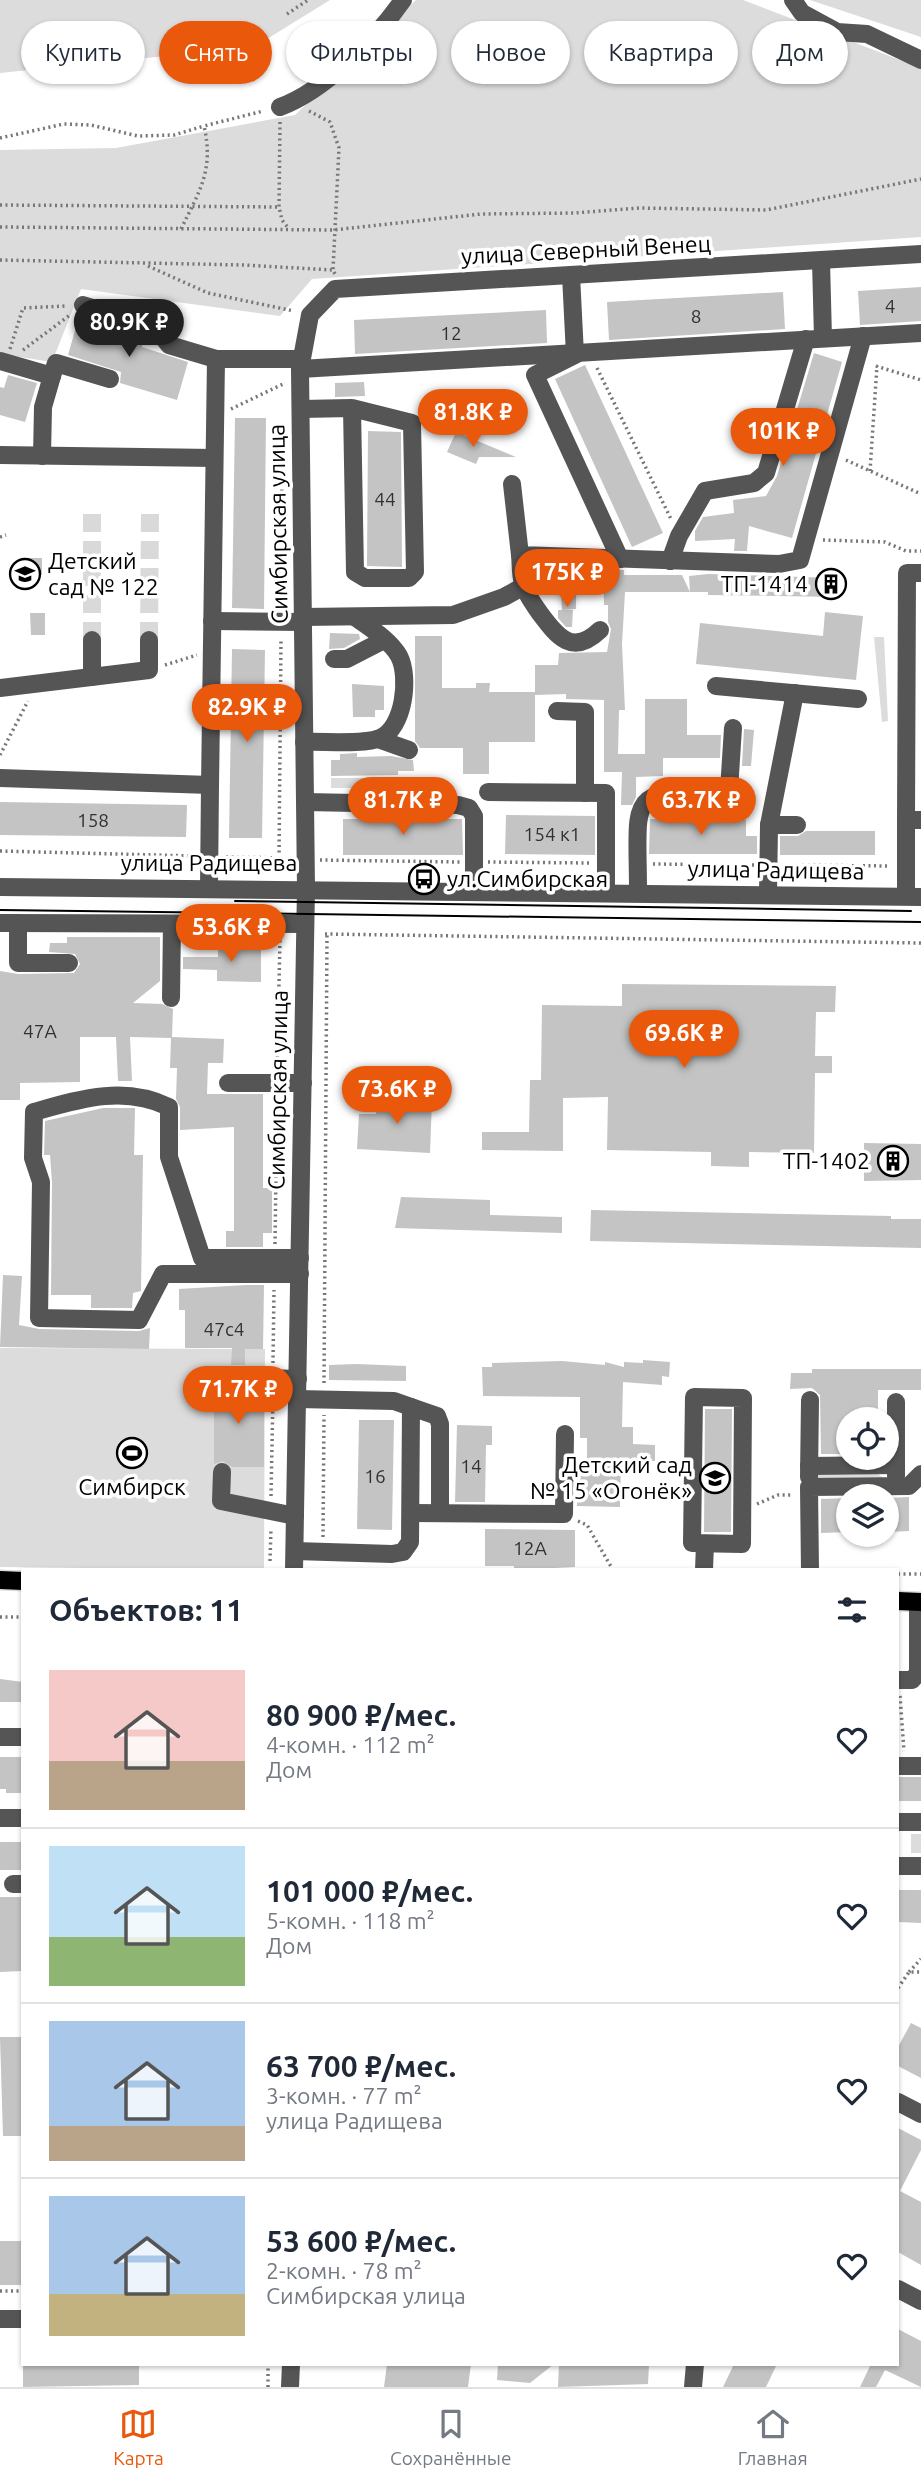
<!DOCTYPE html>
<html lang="ru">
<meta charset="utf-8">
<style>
body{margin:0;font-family:Ubuntu,sans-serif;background:#f6f6f7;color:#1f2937;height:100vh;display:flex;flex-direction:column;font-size:26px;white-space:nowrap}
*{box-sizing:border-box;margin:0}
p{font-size:23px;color:#747a83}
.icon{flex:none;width:38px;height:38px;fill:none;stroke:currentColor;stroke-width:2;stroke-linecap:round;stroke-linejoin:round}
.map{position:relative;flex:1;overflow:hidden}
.panel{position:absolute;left:21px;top:1568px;width:878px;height:798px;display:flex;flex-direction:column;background:#fff;border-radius:0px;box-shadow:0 2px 5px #0004}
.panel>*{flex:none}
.banner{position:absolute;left:21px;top:21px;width:880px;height:63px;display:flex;gap:14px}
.fabs{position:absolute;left:836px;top:1407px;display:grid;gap:14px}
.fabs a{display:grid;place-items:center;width:63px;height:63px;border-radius:50%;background:#fff;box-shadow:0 2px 5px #0004;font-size:35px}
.price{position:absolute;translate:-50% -60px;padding:0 16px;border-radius:24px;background:#ea580c;color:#fff;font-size:23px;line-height:46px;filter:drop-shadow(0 2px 4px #0008)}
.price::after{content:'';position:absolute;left:50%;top:42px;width:21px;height:16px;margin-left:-10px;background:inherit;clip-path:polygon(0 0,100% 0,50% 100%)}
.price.current{background:#222;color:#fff}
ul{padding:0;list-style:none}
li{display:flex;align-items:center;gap:21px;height:175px;padding:0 28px}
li+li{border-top:2px solid #e0e1e3}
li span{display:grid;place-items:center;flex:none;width:196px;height:140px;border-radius:0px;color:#555}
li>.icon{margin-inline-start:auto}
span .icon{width:84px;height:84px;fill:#fffc;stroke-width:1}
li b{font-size:30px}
h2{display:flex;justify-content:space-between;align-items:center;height:84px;padding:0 28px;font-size:30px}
.tag{padding:0 24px;border-radius:32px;background:#fff;box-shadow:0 2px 5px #0004;font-size:24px;line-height:63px}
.tag.current{background:#ea580c;color:#fff}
.dock{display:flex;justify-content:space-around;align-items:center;height:98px;border-top:2px solid #e0e1e3;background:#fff;font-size:19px;color:#747a83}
.dock a{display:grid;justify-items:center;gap:4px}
.dock .current{color:#ea580c}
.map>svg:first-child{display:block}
</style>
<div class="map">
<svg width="921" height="2387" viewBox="0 0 921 2387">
<rect width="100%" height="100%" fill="#fff"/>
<g fill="#dcdcdc">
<polygon points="0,0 330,0 254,47 0,73"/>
<polygon points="416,0 743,0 921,68 921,237 312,279 280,316 81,289 52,362 0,354 0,150 116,148 295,115"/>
<polygon points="810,0 921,0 921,37"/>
<polygon points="874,637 884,637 888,721 882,722"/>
<rect x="331" y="778" width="54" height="10"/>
<polygon points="0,1348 265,1349 264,1570 0,1567"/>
<polygon points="877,1473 882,1477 881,1481 815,1479 818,1474"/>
<rect x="911" y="1834" width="10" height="19"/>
</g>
<g fill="#c4c4c4">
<polygon points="921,287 921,321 860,325 858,291"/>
<polygon points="783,292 785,329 609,340 607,302"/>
<polygon points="546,310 547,343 355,354 354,320"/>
<polygon points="78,320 145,336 142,347 188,362 177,400 120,383 121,372 68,355"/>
<polygon points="814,353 842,362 792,538 749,526 747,551 734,551 735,539 695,541 695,531 703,517 734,513 733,500 766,496 777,476"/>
<polygon points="585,365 663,533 632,547 555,379"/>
<polygon points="8,375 37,383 25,422 0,415 0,387 4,388"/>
<polygon points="364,382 365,396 335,397 335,383"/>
<polygon points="235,418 266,418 264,609 232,608"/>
<polygon points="368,431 401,432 402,567 367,566"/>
<polygon points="456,432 516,457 479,457 476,464 447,452"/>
<rect x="28" y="558" width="14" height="17"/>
<polygon points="603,569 624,570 624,575 682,575 690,592 625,592 622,644 625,710 619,710 618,754 645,754 645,699 687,699 687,735 721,735 720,758 663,758 663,776 636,777 636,797 632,805 621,805 622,772 604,772 604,700 566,699 566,694 535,695 535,665 558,665 559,653 607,652 611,629 608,622 608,605 604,605"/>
<polygon points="708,574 838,578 837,597 708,595 708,592 690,592 689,576"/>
<polygon points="576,592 576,609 563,610 573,610 572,627 566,627 558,618 558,610 562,610 561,593"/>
<polygon points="825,612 863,616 856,680 696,664 700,623 823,636"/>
<polygon points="30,613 45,613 45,635 31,635"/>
<polygon points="330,633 359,634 360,639 344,648 329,649"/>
<polygon points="415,636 442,636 442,688 476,688 476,683 490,683 489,692 535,692 535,742 489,742 489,774 463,774 463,748 420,748 415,741"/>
<polygon points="232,649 265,650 262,838 229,838"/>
<polygon points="352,684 384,686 384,710 375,710 375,717 353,717"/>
<polygon points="744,729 754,730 751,766 742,766"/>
<polygon points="357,753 357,757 391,756 413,760 414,771 398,771 398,775 331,776 331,760 340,760 340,754"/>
<polygon points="0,802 187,805 186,837 0,835"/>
<polygon points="506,815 595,816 595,855 505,854"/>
<polygon points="343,819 462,819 463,855 343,855"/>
<polygon points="650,819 746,820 746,836 757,836 757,854 649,854"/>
<polygon points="806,831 875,831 875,855 780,855 780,836 798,836"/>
<polygon points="67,937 160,937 160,981 133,1003 162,1004 173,1009 172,1037 224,1039 223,1063 208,1063 207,1094 263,1094 263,1188 272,1188 272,1233 263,1233 263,1247 226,1247 226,1231 234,1231 234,1127 180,1130 180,1107 176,1099 177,1068 170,1068 171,1038 130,1037 132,1081 118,1081 116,1037 80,1037 80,1082 20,1083 20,1100 0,1100 0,971 18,974 74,973 80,964 75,954 49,952 50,943 67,943"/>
<polygon points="218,947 261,947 261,982 217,981 217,970 183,969 183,957 218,957"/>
<polygon points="622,984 836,986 835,1012 816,1012 815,1056 832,1056 832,1073 815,1073 814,1153 749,1152 749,1167 711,1166 711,1152 607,1150 608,1097 563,1098 563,1151 482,1150 482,1132 529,1132 530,1080 541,1080 542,1005 622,1006"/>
<polygon points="377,1098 432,1100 430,1153 357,1149 359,1114 376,1114"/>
<polygon points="103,1108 135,1108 134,1155 143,1155 141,1291 133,1293 132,1308 91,1308 91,1295 51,1295 52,1182 50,1155 44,1155 45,1121"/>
<polygon points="864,1143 921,1144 921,1180 864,1181"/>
<polygon points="401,1197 490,1200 490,1215 562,1217 562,1233 395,1228"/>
<polygon points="591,1210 891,1216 891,1219 921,1219 921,1248 590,1241"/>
<polygon points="3,1275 22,1276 19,1325 39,1329 139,1331 150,1328 149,1349 0,1347"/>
<polygon points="246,1285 264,1285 263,1349 245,1349 245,1365 231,1365 232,1348 185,1348 185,1310 179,1310 179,1289"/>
<polygon points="643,1360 670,1362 669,1377 662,1376 662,1385 623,1382 622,1427 633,1427 633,1444 655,1445 655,1461 621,1460 620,1507 577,1506 578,1472 587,1472 587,1438 580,1438 580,1397 483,1396 482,1367 492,1367 492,1363 562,1361 605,1365 605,1362 624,1367 624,1362 643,1363"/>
<polygon points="357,1364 406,1366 406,1381 329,1380 329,1365"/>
<polygon points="812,1369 921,1369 921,1390 878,1390 878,1419 849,1419 849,1454 821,1454 820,1395 812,1388 790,1389 791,1373 812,1373"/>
<polygon points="214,1375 235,1376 234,1395 264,1395 264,1467 232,1467 223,1461 214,1464"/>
<polygon points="705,1409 732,1409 731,1532 704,1532"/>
<polygon points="359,1420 394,1420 392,1530 357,1529"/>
<polygon points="457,1425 492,1426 492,1445 486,1445 485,1502 455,1502"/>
<polygon points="909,1497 909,1531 887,1532 887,1498"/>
<polygon points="849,1498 849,1532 821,1533 821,1499"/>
<polygon points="485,1529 575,1530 575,1567 514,1570 514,1566 485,1566"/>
<polygon points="0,1679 23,1682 23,1702 0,1702"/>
<polygon points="0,1757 23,1757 23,1793 6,1793 6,1789 0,1789"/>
<rect x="898" y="1777" width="23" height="24"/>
<rect x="0" y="1842" width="22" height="28"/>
<polygon points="898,1890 921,1890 921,1923 898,1922"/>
<polygon points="0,1897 23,1897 23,1971 0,1972"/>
<polygon points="911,2023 921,2028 921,2078 898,2066 898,2047"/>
<polygon points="0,2037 21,2037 23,2136 3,2136"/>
<polygon points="898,2128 921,2140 921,2150 900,2191 921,2202 921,2265 898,2252"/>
<rect x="0" y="2241" width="23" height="44"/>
<polygon points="898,2329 921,2341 921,2387 885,2370 876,2387 860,2387 871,2364 898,2364"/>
<polygon points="23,2364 139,2364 139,2385 23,2387"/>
<polygon points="387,2364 471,2364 468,2387 384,2387"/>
<polygon points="498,2364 554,2364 530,2383 497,2380"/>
<polygon points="559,2364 649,2364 648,2384 558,2387"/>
<polygon points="734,2364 777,2364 766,2387 723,2387"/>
</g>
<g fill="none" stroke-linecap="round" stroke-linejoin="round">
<g stroke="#d9d9d9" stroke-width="18" stroke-dasharray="18 9" stroke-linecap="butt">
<polyline points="92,640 92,513"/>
<polyline points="149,640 150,512"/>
</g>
<g stroke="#dbdbdb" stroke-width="21">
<g id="major">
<polyline points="0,1580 23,1581"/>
<polyline points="898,1601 921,1602"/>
</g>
</g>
<g stroke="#777" stroke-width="3.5" stroke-dasharray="2 3.5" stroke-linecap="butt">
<polyline points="287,14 308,0"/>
<polyline points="309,111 330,122 339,148 333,270"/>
<polyline points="280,122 279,207 282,220 289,229"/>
<polyline points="0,138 64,124 91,125 138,136 174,135 204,126"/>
<polyline points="0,205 279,207"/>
<polyline points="0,227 333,230 481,214 574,213 639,208 766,210 921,179"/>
<path d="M181,229C200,190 214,170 204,126L263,111"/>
<polyline points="0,260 243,265 333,270 335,274"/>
<polyline points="148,266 208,293 294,311"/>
<polyline points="10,349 23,308 67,306"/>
<polyline points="23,350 70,315"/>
<polyline points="876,366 921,380"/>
<polyline points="597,368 671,519"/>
<polyline points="231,409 283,384"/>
<polyline points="846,460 921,494"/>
<polyline points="870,471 877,366"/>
<polyline points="0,537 6,535"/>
<polyline points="823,540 885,542 906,551 921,551"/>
<polyline points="281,607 282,464"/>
<polyline points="165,665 197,655"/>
<polyline points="0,755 28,701"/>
<polyline points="0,851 194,856"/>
<polyline points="226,857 288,858"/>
<polyline points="279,858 281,639"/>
<polyline points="320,860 460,862"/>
<polyline points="488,862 589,863"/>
<polyline points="653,864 754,865"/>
<polyline points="786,865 890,866"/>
<polyline points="325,934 921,943"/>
<polyline points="277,1069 280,940"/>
<polyline points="275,1244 277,1101"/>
<polyline points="273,1363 274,1290"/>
<polyline points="324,1383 327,934"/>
<polyline points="271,1496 273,1395"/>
<polyline points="757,1504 778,1495 793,1495"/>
<polyline points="578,1521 587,1525 613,1570"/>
<polyline points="323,1537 324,1415"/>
<polyline points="270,1561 271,1528"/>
<polyline points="898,1574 921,1574"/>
<polyline points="0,1617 23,1617"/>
<polyline points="900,1696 904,1751"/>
<polyline points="909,1972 921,1959"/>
<polyline points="898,1988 909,1972 921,1972"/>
<polyline points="0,2291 23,2291"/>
<polyline points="268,2387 268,2364"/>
</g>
<g stroke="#555" stroke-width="18">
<polyline points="793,0 802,13 837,32 867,34 921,60"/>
<path d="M280,107C324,91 376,39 403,0"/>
<polyline points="821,261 823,338"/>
<polyline points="571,275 575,355 535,375 620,559"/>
<polyline points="83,305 155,327 169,345 216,359 300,359"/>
<polyline points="0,361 52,376 43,407 42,456"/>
<polyline points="300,369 921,333"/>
<polyline points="52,376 56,363 110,379"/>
<polyline points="301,409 352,408 412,423 415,572 409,578 365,578 355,572 352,408"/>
<polyline points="0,455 214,458"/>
<polyline points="512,484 520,555 779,564 800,560 863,336"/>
<path d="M520,555C521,563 520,574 523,583C525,593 533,603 539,612C557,636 572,657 600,630"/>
<polyline points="670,561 679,536 705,491 754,483 766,473 806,339"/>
<polyline points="921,573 907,573 906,820 921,820"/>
<polyline points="303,617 453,615 504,597 524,586"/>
<polyline points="212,621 303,622"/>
<polyline points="92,640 92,677"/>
<polyline points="334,659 347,659 384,640"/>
<polyline points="716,686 858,699"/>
<polyline points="0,688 149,670 149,640"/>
<polyline points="557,711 585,712 585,793"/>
<polyline points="378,739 409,750"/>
<path d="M304,742C323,741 364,745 380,738C404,728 410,677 399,656C390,640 370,628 355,617"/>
<polyline points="0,778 210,785 209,888"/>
<polyline points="210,785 216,359"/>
<polyline points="488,792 606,793 606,892"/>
<polyline points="305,802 458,805 469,808 474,816 474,890"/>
<polyline points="769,825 797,825"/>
<polyline points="0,887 921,897"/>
<path d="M638,892C638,794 624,790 729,790L733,728"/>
<polyline points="768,894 769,825 795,693"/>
<polyline points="906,896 906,820"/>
<polyline points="0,923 305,924"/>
<polyline points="18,923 18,963 69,963"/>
<polyline points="171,998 172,924"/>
<polyline points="228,1083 303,1083"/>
<path d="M300,1274H163L139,1320L39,1318L41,1182L33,1158L34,1112C80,1099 124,1085 169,1107V1157L202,1258H300"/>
<polyline points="264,1378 298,1379"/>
<polygon points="694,1397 743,1398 742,1544 692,1543"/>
<polyline points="411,1407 437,1416 440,1424 440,1512"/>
<polyline points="809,1466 896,1465"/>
<polyline points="222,1472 221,1501 295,1516"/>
<polyline points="896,1476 896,1402"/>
<polyline points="809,1477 810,1400"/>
<polyline points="411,1513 564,1514 565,1434"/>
<polyline points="295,1551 392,1554 403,1552 410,1542 411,1407 394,1401 297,1399"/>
<polyline points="294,1570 306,888 300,369 310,315 335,289 921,254"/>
<polyline points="704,1570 705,1544"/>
<polyline points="810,1570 809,1487 909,1486 921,1474"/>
<polyline points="898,1680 912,1680 918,1673 918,1602"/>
<polyline points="0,1737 23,1737"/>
<polyline points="898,1766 921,1766"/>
<polyline points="0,1818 23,1818"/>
<polyline points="898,1822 921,1822"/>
<polyline points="898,1866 921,1866"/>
<polyline points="13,1884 23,1884"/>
<polyline points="898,2102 921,2114"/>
<polyline points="898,2289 921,2301"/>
<polyline points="0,2319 23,2319"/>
<polyline points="290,2387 291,2364"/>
<polyline points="693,2387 695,2364"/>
</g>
<use href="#major" stroke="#000" stroke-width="18"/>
<g stroke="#000" stroke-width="2">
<polyline points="235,901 911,911"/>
<polyline points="0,910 921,922"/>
</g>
</g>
<defs>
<g id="school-ring" transform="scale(1.575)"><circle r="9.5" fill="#fff" stroke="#000" stroke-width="1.5"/><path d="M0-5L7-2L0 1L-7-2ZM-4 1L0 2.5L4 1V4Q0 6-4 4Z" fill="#000"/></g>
<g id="building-ring" transform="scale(1.575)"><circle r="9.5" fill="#fff" stroke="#000" stroke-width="1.5"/><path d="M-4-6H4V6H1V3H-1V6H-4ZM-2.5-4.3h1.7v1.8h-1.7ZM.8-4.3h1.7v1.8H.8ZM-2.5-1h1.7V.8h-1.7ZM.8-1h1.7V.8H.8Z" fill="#000"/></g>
<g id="bus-ring" transform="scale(1.575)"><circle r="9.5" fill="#fff" stroke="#000" stroke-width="1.5"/><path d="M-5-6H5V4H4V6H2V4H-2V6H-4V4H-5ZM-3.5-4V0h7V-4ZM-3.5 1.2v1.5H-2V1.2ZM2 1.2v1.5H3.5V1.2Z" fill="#000"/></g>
<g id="stadium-ring" transform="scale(1.575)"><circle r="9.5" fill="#fff" stroke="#000" stroke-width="1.5"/><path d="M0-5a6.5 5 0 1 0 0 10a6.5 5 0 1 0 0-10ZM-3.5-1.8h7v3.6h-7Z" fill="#000"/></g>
</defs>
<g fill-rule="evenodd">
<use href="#school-ring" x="25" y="574"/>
<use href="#building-ring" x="831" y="584"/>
<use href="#bus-ring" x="424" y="879"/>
<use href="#building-ring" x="893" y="1161"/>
<use href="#stadium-ring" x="132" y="1453"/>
<use href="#school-ring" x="715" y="1478"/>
</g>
<g text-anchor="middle" stroke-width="7" stroke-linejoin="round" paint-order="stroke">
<g font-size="19" fill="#313131">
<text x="890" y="313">4</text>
<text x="696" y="323">8</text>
<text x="451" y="340">12</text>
<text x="385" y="506">44</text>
<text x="93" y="827">158</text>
<text x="552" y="841">154 к1</text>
<text x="40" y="1038">47А</text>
<text x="224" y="1336">47с4</text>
<text x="471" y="1473">14</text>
<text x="375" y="1483">16</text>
<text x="530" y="1555">12А</text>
</g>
<g font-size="23" fill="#000" stroke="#fff">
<text transform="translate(586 250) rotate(-3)" y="8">улица Северный Венец</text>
<text transform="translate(278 524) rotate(-91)" y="8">Симбирская улица</text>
<text x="209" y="871">улица Радищева</text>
<text transform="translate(776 870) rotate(1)" y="8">улица Радищева</text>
<text transform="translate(278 1090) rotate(-89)" y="8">Симбирская улица</text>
</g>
<g font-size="23" fill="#000" stroke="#fff" text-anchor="end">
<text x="48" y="569" text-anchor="start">Детский<tspan x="48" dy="26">сад № 122</tspan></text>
<text x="808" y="592">ТП-1414</text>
<text x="447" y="887" text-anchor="start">ул.Симбирская</text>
<text x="870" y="1169">ТП-1402</text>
<text x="692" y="1473">Детский сад<tspan x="692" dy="26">№ 15 «Огонёк»</tspan></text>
<text x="132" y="1495" text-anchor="middle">Симбирск</text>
</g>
</g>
</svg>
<div class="fabs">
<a><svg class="icon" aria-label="locate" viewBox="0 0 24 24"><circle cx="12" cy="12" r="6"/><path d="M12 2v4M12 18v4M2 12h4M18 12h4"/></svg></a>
<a><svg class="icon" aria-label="layers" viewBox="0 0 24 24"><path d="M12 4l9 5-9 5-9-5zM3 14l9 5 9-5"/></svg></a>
</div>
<b class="price current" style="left:129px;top:359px">80.9K ₽</b>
<b class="price" style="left:473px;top:449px">81.8K ₽</b>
<b class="price" style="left:783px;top:468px">101K ₽</b>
<b class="price" style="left:567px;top:609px">175K ₽</b>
<b class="price" style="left:247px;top:744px">82.9K ₽</b>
<b class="price" style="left:403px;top:837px">81.7K ₽</b>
<b class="price" style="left:701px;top:837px">63.7K ₽</b>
<b class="price" style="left:231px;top:964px">53.6K ₽</b>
<b class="price" style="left:684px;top:1070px">69.6K ₽</b>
<b class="price" style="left:397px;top:1126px">73.6K ₽</b>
<b class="price" style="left:238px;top:1426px">71.7K ₽</b>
<div class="banner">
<a class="tag">Купить</a>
<a class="tag current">Снять</a>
<a class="tag">Фильтры</a>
<a class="tag">Новое</a>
<a class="tag">Квартира</a>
<a class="tag">Дом</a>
</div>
<section class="panel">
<h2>Объектов: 11<svg class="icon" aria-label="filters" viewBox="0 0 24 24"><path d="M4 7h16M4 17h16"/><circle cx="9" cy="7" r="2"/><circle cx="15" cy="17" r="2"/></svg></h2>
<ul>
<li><span style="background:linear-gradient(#f6c9c9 65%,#b9a48a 0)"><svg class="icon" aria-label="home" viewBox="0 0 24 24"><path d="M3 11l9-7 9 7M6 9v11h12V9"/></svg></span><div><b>80 900 ₽/мес.</b><p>4-комн. · 112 m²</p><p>Дом</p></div><svg class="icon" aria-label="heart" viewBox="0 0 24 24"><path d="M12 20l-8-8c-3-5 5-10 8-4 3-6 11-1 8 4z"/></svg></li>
<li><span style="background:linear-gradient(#bfe0f5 65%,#8fb573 0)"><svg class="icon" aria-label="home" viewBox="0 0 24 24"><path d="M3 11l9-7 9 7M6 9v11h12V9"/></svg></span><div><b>101 000 ₽/мес.</b><p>5-комн. · 118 m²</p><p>Дом</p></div><svg class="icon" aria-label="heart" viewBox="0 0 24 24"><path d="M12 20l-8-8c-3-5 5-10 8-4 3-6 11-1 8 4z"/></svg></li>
<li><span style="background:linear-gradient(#a9c7e8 75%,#b9a48a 0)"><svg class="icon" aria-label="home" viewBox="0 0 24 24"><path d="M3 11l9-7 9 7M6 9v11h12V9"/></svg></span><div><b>63 700 ₽/мес.</b><p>3-комн. · 77 m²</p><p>улица Радищева</p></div><svg class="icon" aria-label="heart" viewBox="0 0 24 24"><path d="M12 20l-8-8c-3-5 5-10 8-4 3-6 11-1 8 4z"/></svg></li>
<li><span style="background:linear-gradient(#a9c7e8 70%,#c2b280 0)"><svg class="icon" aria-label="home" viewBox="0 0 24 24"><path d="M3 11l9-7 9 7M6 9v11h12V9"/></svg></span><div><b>53 600 ₽/мес.</b><p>2-комн. · 78 m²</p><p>Симбирская улица</p></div><svg class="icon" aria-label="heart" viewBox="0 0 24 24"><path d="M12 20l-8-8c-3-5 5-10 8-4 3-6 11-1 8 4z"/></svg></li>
</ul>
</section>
</div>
<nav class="dock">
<a class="current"><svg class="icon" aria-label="map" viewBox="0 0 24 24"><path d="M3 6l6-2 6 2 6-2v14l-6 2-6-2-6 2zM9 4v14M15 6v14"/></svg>Карта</a>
<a><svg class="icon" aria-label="saved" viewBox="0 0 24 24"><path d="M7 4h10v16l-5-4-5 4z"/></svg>Сохранённые</a>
<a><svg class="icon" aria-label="home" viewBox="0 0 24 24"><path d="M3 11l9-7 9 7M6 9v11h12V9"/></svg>Главная</a>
</nav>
